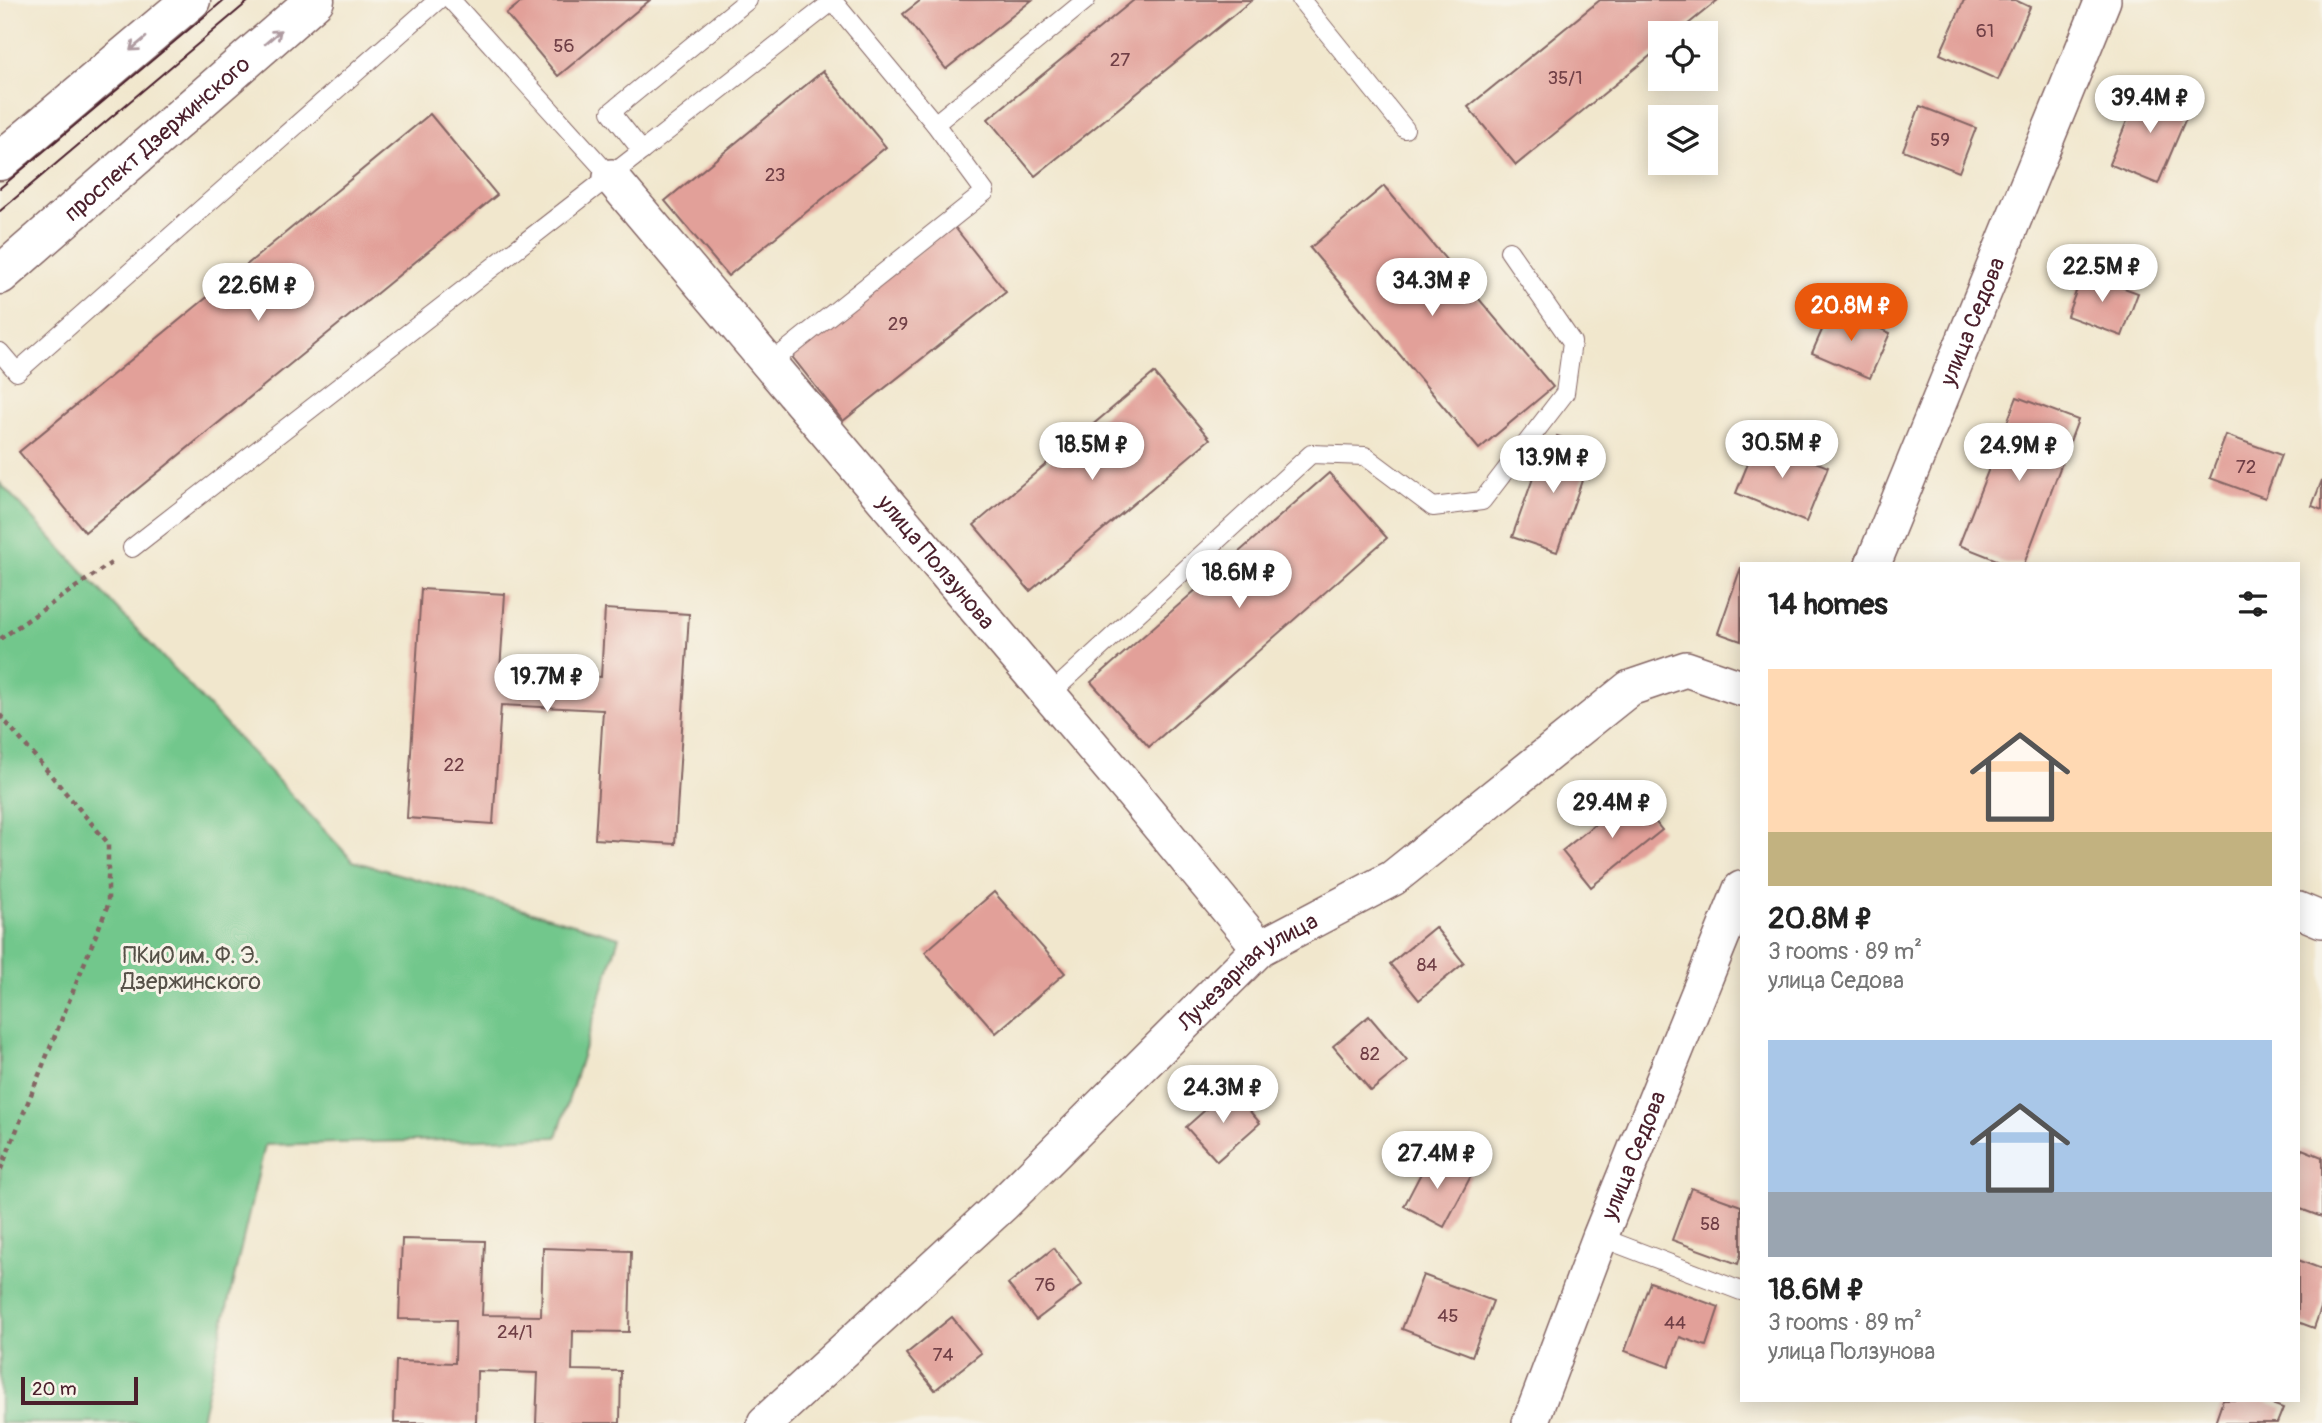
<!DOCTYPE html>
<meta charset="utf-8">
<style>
body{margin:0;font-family:Pangolin,sans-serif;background:#f2f2f2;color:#222;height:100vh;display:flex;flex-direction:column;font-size:26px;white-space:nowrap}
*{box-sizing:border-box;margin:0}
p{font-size:23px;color:#767676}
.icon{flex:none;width:38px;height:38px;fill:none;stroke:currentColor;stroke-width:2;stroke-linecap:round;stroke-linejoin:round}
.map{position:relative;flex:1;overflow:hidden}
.details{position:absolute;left:1740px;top:562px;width:560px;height:840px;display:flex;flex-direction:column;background:#fff;border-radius:0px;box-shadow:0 4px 18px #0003}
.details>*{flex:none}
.tools{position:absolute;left:1648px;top:21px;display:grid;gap:14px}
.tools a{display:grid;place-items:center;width:70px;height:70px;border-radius:0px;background:#fff;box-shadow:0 4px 18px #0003;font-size:35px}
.scale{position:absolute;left:21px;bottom:18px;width:117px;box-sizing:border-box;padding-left:7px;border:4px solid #4a1f2b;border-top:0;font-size:19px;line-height:24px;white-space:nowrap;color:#4a1f2b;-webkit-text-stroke:5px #f7f3e8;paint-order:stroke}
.price{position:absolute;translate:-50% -60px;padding:0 16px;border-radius:24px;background:#fff;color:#222;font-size:23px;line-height:46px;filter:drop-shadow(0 2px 4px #0008)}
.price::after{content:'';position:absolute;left:50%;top:42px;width:21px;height:16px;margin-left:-10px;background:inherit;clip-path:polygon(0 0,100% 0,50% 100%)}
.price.on{background:#ea580c;color:#fff}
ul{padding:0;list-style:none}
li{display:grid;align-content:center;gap:14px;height:371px;padding:0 28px}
li span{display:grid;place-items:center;height:217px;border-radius:0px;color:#555}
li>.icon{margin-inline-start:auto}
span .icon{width:126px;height:126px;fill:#fffc;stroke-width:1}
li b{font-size:30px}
h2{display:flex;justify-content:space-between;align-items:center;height:84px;padding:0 28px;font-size:30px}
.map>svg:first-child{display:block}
</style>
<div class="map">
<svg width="2322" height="1423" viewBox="0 0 2322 1423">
<rect width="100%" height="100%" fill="#f7f3e8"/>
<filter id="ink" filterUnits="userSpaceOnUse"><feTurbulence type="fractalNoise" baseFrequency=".0143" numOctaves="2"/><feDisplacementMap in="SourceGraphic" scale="14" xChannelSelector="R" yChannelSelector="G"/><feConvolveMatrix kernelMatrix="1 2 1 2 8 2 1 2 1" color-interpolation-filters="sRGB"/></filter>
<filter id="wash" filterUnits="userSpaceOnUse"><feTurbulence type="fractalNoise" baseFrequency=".00686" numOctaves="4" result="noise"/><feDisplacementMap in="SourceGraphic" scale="28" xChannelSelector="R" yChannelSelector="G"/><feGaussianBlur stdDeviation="1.57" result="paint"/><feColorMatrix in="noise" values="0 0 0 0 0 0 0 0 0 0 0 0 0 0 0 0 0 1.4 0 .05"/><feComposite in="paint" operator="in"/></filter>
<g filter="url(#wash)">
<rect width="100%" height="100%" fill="#f1e7cd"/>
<polygon fill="#72c78c" stroke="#5e735c" stroke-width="2" points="0,483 353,861 619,937 557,1137 265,1145 200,1423 0,1423"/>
<g id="blocks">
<g fill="#e2a099">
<polygon points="524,0 650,0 558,76 506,14"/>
<polygon points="921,0 1032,0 946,69 903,14"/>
<polygon points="1134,0 1252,0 1035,176 988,119"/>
<polygon points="1600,0 1718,0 1677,33 1661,33 1661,47 1516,165 1468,107"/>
<polygon points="1964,0 2015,0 2030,7 1998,80 1940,54"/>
<polygon points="823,71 886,147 728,276 665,201"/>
<polygon points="2142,85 2191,106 2158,184 2109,164"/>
<polygon points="1920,106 1976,128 1959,172 1903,150"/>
<polygon points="430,114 497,195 85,532 19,452"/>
<polygon points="1384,186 1553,387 1479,449 1310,248"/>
<polygon points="953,225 1006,292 843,421 790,354"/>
<polygon points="2083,273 2138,293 2122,336 2067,316"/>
<polygon points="1832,307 1890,333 1870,378 1812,353"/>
<polygon points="1154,373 1210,439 1030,591 974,525"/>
<polygon points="2017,397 2078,420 2024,564 2007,564 1959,545"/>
<polygon points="2226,435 2281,455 2265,498 2210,478"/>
<polygon points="1557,436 1593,449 1557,552 1512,537 1542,453 1550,456"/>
<polygon points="1758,439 1828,467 1806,522 1736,493"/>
<polygon points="1329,473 1387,538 1149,747 1091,682"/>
<polygon points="2322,480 2322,510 2312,506"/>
<polygon points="1741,567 1741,641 1718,633"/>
<polygon points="421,589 505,594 500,671 601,677 605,609 689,614 675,844 595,839 603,710 501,705 493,824 407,818"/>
<polygon points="1633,794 1662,830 1591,887 1562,851"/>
<polygon points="994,892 1065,973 996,1033 925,952"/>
<polygon points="1435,927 1464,963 1419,1000 1390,964"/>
<polygon points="1369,1016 1407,1061 1371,1091 1333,1046"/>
<polygon points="1230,1088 1260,1123 1217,1161 1186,1127"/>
<polygon points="2302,1149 2322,1157 2322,1217 2298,1208 2298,1160"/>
<polygon points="1431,1154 1471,1176 1444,1227 1404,1206"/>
<polygon points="1691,1188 1741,1206 1741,1254 1738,1264 1672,1240"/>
<polygon points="402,1239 485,1241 482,1315 541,1316 543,1248 631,1251 629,1332 573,1331 572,1370 621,1371 620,1423 536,1423 538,1373 477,1371 476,1423 394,1423 396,1361 455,1363 456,1320 399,1319"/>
<polygon points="1054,1248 1082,1285 1036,1320 1008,1284"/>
<polygon points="2298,1260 2322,1269 2322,1305 2314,1328 2298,1322"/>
<polygon points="1423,1275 1493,1301 1472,1356 1402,1329"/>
<polygon points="1650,1282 1719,1307 1706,1346 1680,1337 1669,1367 1625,1351"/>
<polygon points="952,1317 981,1353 935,1390 906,1354"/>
<polygon points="2223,1400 2261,1400 2283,1408 2277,1423 2215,1423"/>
</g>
</g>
</g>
<g filter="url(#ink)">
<use href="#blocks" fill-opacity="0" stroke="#846564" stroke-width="2"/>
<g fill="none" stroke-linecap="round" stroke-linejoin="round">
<g stroke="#846564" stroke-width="20">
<g id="service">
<polyline points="451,0 611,177"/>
<polyline points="1301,0 1405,129"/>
<polyline points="935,124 1086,0"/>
<polyline points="642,151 833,1 935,124 985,192 769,364"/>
<polyline points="0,352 17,372 438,0"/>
<polyline points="132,548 642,151 611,112 748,0"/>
<polyline points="1049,695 1311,454 1365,456 1433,507 1482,501 1565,393 1572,342 1509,251"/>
<polyline points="1600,1237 1741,1291"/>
</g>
</g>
<g stroke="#846564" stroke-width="38">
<g id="minor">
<path id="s1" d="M611,177L1133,794L1260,948"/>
<path id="s2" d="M1873,564L2103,0"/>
<polyline points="2298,910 2322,920"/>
<path id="s3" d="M765,1423L1003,1204L1260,948L1393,878L1630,688L1686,669L1741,688"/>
<path id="s4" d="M1530,1423L1600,1237L1741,889"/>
</g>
</g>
<g stroke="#846564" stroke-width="41">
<g id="secondary">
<polyline points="0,161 191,0"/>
<path id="s5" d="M0,275L315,0"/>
</g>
</g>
<g stroke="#846564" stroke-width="4.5" stroke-dasharray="5 5" stroke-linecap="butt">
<polyline points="0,639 111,563"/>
<polyline points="0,715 108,843 108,905 0,1171"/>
</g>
<use href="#service" stroke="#fff" stroke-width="18"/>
<use href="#minor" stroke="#fff" stroke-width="35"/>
<use href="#secondary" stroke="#fff" stroke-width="38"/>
<g stroke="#4a1f2b" stroke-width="2">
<polyline points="0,188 224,0"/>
<polyline points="0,211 250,0"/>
</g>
</g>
<defs><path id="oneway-shaft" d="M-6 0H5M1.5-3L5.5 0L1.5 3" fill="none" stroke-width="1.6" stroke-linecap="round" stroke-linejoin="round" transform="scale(1.75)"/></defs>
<g stroke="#ae9aa0">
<use href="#oneway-shaft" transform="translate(273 37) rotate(-41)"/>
<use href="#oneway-shaft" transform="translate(138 44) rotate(140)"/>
</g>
</g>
<g text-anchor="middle" stroke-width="6" stroke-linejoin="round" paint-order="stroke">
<g font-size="19" fill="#703f46">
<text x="1985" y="37">61</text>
<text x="564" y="52">56</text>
<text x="1120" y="66">27</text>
<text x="1565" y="84">35/1</text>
<text x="1940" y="146">59</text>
<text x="775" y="181">23</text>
<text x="898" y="330">29</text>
<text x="2246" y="473">72</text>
<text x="454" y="771">22</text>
<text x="1427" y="971">84</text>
<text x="1370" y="1060">82</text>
<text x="1710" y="1230">58</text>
<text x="1045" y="1291">76</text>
<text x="1448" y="1322">45</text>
<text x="1675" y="1329">44</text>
<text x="515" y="1338">24/1</text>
<text x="943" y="1361">74</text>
</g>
<g font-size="23" fill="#4a1f2b" stroke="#f7f3e8">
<text dy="8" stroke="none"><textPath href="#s5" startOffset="208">проспект Дзержинского</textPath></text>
<text dy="8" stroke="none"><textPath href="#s2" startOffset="262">улица Седова</textPath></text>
<text dy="8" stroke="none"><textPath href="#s1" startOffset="504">улица Ползунова</textPath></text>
<text dy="8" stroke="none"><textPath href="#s3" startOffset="662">Лучезарная улица</textPath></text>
<text dy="8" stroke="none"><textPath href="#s4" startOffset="287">улица Седова</textPath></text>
</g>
<g font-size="23" fill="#565148" stroke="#f7f3e8">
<text x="191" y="963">ПКиО им. Ф. Э.<tspan x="191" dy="26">Дзержинского</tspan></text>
</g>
</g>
</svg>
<div class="tools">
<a><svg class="icon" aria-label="locate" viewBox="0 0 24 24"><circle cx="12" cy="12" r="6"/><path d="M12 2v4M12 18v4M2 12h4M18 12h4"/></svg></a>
<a><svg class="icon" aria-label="layers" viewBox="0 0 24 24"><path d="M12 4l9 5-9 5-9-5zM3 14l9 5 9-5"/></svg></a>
</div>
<div class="scale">20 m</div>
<b class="price" style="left:2150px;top:135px">39.4M ₽</b>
<b class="price" style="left:2102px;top:304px">22.5M ₽</b>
<b class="price" style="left:1432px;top:318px">34.3M ₽</b>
<b class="price" style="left:258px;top:323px">22.6M ₽</b>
<b class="price on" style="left:1851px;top:343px">20.8M ₽</b>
<b class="price" style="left:1782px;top:480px">30.5M ₽</b>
<b class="price" style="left:1092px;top:482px">18.5M ₽</b>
<b class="price" style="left:2019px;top:483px">24.9M ₽</b>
<b class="price" style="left:1553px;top:495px">13.9M ₽</b>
<b class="price" style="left:1239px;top:610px">18.6M ₽</b>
<b class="price" style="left:547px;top:714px">19.7M ₽</b>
<b class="price" style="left:1612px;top:840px">29.4M ₽</b>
<b class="price" style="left:1223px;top:1125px">24.3M ₽</b>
<b class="price" style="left:1437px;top:1191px">27.4M ₽</b>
<section class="details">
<h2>14 homes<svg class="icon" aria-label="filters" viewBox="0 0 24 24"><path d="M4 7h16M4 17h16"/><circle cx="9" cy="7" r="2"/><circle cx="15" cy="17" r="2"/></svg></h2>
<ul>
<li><span style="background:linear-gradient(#ffd9b3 75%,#c2b280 0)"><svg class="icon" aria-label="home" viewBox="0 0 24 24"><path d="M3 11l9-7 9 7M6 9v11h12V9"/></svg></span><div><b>20.8M ₽</b><p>3 rooms · 89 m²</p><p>улица Седова</p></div></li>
<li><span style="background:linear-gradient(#a9c7e8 70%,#9aa5b1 0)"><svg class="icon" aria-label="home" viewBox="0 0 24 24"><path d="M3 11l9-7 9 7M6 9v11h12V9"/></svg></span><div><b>18.6M ₽</b><p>3 rooms · 89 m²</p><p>улица Ползунова</p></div></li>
</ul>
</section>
</div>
